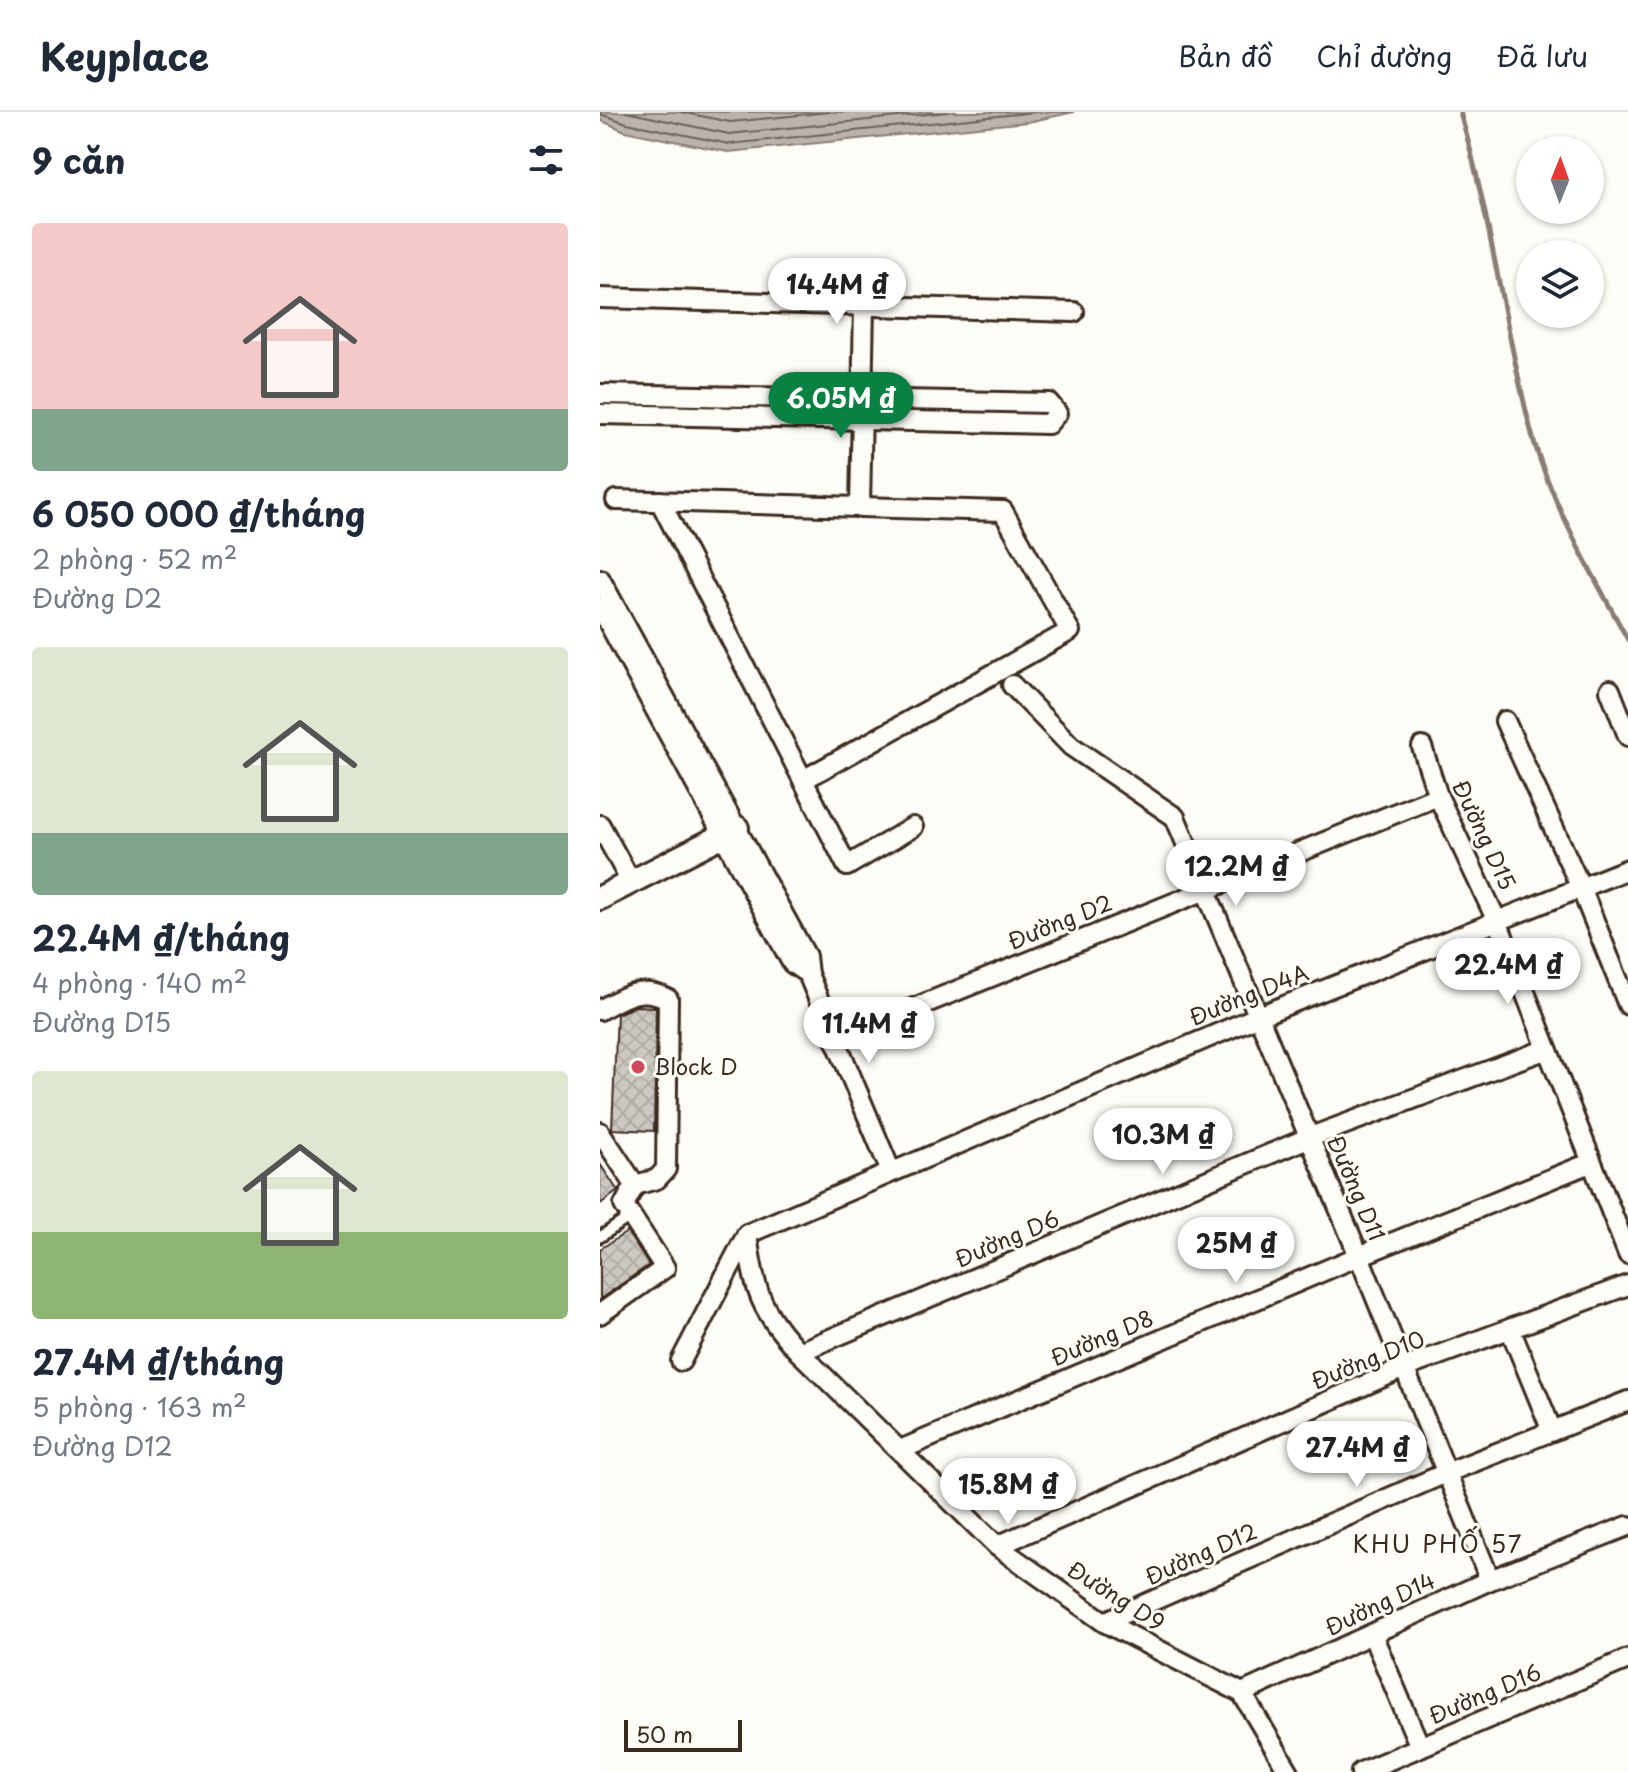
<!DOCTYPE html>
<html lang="vi">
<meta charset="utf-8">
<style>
body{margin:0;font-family:"Playpen Sans",sans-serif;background:#f2f2f3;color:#1f2937;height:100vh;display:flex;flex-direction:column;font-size:30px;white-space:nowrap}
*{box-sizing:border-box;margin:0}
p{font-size:26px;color:#747a83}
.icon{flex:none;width:44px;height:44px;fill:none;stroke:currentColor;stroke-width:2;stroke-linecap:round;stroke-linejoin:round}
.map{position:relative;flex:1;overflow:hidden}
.panel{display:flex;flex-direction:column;background:#fff;width:600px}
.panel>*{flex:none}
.needle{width:52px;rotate:1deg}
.controls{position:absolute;left:916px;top:24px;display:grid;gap:16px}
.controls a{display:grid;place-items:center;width:88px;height:88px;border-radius:50%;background:#fff;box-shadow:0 2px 6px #0004;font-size:40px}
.scale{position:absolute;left:24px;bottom:20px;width:118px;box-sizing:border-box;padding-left:8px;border:4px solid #3b2a1e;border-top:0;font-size:22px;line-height:28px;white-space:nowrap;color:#3b2a1e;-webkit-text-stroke:6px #fdfcf7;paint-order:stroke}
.price{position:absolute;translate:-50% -68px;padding:0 18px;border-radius:28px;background:#fff;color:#222;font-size:26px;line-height:52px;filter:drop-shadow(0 2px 4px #0008)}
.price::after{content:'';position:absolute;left:50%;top:48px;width:24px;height:18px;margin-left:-12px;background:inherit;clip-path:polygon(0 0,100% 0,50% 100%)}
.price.current{background:#0b8043;color:#fff}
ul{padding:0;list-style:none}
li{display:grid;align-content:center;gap:16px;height:424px;padding:0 32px}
li span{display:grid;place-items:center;height:248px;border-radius:8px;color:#555}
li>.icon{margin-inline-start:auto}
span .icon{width:144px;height:144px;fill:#fffc;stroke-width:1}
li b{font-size:34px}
h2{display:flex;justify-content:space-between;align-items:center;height:96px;padding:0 32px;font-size:34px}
header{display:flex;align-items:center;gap:48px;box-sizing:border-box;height:112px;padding:0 40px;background:#fff;border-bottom:2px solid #e0e1e3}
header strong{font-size:38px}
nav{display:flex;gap:44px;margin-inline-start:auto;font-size:28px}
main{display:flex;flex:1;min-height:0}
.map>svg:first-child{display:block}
</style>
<header>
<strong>Keyplace</strong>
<nav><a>Bản đồ</a><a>Chỉ đường</a><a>Đã lưu</a></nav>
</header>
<main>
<section class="panel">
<h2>9 căn<svg class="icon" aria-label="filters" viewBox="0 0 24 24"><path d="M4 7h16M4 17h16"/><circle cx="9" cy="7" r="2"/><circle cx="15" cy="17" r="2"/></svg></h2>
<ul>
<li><span style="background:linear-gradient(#f6c9c9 75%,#7fa58c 0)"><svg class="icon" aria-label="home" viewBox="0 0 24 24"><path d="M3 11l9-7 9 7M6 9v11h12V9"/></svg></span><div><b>6 050 000 ₫/tháng</b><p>2 phòng · 52 m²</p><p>Đường D2</p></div></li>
<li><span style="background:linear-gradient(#dfe7d0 75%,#7fa58c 0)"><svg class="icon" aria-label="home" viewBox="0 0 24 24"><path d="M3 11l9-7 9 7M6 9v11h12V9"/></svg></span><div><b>22.4M ₫/tháng</b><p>4 phòng · 140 m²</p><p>Đường D15</p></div></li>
<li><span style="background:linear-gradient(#dfe7d0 65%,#8fb573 0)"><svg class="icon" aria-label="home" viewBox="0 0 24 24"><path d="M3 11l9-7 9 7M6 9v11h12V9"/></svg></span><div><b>27.4M ₫/tháng</b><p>5 phòng · 163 m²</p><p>Đường D12</p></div></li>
</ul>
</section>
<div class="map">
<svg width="1028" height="1660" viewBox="0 0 1028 1660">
<defs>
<pattern id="building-cross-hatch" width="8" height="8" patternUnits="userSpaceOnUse" patternTransform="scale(2)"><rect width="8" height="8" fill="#cdc8c2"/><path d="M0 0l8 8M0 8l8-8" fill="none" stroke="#b1aca6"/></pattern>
</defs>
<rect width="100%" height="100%" fill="#fdfcf7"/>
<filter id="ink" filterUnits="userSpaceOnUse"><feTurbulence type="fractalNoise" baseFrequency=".0125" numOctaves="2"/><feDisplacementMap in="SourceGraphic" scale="16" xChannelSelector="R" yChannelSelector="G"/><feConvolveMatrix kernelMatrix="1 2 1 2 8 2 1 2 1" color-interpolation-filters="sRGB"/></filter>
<g filter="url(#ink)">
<polygon fill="#bbb4ad" stroke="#887d74" stroke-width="2" points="0,0 474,0 428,10 128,40 25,19 0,8"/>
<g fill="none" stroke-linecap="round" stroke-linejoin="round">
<g stroke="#6e6157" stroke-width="2">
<polyline points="26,0 129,22 348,0"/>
<polyline points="81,0 130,10 229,0"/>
<polyline points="0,2 27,11 129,32 437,0"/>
</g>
<path stroke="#887d74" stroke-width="5" d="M860,0C890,102 903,208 929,311C947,385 992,461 1028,528"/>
</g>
<g fill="url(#building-cross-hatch)" stroke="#3b2a1e" stroke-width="2">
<polygon points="36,894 56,895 54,1019 12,1017 17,902"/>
<polygon points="0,1052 18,1079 0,1092"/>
<polygon points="27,1120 49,1153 0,1187 0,1137"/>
</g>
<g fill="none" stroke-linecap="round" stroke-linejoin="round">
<g stroke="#3b2a1e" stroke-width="15">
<polyline id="service" points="0,1125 31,1104"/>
</g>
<g stroke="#3b2a1e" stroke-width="24">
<g id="minor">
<polyline points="0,186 474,200"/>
<polyline points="0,282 449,291 457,301 448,312 0,302"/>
<polyline points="16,388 403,399 470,519 203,668"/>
<polyline points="60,389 247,754 313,715"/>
<polyline points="260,395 264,194"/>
<polyline points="0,467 206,844 208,862 291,1060"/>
<polyline points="0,495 192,851 208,862"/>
<polyline points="412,573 471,634 575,705 759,1144 890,1468"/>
<polyline points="1010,578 1028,624"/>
<polyline points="905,609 981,776 1028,893"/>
<polyline points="822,635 838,684 897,809 1028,1142"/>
<polyline points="0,713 31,770"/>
<path d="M0,898C25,884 40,873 68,887L66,1057L57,1067L35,1073"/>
<polyline points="235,928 838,684"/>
<polyline points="0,1020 35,1073 24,1093 65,1156 0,1202"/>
<path d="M147,1122C154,1178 160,1199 199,1240L397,1434L504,1510L642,1581L689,1660"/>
<polyline points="911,1219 952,1319"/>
<polyline points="199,1240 708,1026 947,937"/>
<polyline points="81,1249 147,1122 659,904 1028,757"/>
<polyline points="300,1338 759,1144 990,1051"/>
<polyline points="397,1434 804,1256 1028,1173"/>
<polyline points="504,1510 846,1361 1028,1289"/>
<polyline points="772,1522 820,1635"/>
<polyline points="642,1581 890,1468 1028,1414"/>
<polyline points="761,1660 1028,1547"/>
</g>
</g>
<g stroke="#3b2a1e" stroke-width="28">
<polyline id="tertiary" points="0,786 137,716"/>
</g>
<use href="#service" stroke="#fdfcf7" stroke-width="9"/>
<use href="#minor" stroke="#fdfcf7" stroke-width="18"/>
<use href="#tertiary" stroke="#fdfcf7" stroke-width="22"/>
</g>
</g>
<circle fill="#d1495b" stroke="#fdfcf7" stroke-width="3" cx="38" cy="955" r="8"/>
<g text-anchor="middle" stroke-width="6" stroke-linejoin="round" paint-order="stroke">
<g font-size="22" fill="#3b2a1e" stroke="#fdfcf7">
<text transform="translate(884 723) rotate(65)" y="8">Đường D15</text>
<text transform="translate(460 810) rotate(-22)" y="8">Đường D2</text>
<text transform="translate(649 883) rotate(-22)" y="8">Đường D4A</text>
<text transform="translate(756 1076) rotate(67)" y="8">Đường D11</text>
<text transform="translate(407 1127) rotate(-23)" y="8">Đường D6</text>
<text transform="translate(502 1226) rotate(-23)" y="8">Đường D8</text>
<text transform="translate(768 1248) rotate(-22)" y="8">Đường D10</text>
<text transform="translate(601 1442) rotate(-24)" y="8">Đường D12</text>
<text transform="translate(516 1484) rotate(32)" y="8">Đường D9</text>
<text transform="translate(780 1492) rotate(-25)" y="8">Đường D14</text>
<text transform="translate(885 1582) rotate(-23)" y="8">Đường D16</text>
</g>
<g font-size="22" fill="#3b2a1e" stroke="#fdfcf7" text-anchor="start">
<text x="54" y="963">Block D</text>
</g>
<g font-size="24" letter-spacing="2" fill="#3b2a1e" stroke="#fdfcf7">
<text x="838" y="1441">KHU PHỐ 57</text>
</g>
</g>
</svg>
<div class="controls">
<a><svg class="needle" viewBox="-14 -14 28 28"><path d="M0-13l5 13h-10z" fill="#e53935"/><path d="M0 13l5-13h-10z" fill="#747a83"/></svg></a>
<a><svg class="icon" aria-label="layers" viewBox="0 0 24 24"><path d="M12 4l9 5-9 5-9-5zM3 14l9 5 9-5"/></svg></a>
</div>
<div class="scale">50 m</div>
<b class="price" style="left:237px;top:214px">14.4M ₫</b>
<b class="price current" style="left:241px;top:328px">6.05M ₫</b>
<b class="price" style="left:636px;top:796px">12.2M ₫</b>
<b class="price" style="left:908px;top:894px">22.4M ₫</b>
<b class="price" style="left:269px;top:953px">11.4M ₫</b>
<b class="price" style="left:563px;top:1064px">10.3M ₫</b>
<b class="price" style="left:636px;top:1173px">25M ₫</b>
<b class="price" style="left:757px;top:1377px">27.4M ₫</b>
<b class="price" style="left:408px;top:1414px">15.8M ₫</b>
</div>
</main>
